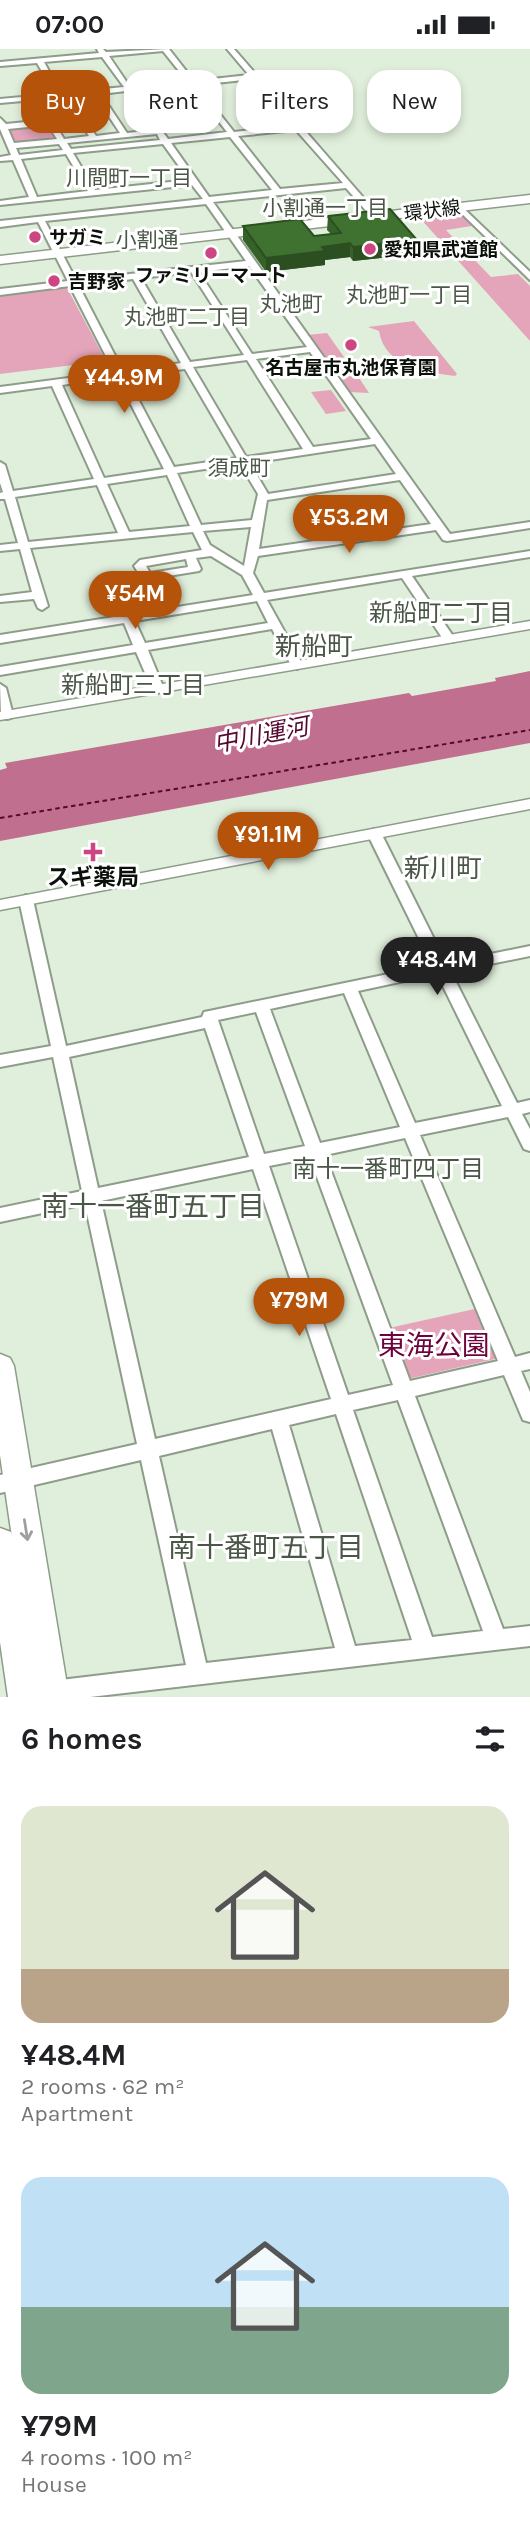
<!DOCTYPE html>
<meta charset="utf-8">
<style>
body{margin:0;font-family:Karla,"Noto Sans JP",sans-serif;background:#f6f6f6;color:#202124;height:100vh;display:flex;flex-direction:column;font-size:26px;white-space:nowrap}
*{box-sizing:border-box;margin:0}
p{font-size:23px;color:#757577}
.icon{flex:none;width:38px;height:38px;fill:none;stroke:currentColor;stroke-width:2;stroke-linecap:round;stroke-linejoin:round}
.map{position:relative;height:1648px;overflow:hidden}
.details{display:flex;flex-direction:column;background:#fff;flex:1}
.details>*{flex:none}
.banner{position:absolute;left:21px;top:21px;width:488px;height:63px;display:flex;gap:14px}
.price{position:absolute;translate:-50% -60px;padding:0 16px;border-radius:24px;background:#b45309;color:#fff;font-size:23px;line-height:46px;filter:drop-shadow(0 2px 4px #0008)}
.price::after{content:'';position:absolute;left:50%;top:42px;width:21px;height:16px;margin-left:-10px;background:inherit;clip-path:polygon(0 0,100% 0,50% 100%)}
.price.on{background:#222;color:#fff}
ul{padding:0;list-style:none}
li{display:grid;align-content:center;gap:14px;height:371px;padding:0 21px}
li span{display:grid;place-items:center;height:217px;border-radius:21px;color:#555}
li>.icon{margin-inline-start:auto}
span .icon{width:126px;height:126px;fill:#fffc;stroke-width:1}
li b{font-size:30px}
h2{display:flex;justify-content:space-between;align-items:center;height:84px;padding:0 21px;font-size:30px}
.pill{padding:0 24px;border-radius:21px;background:#fff;box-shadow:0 4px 10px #0003;font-size:24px;line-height:63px}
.pill.on{background:#b45309;color:#fff}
.status{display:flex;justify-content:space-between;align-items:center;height:49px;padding:0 35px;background:#fff;direction:ltr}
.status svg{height:19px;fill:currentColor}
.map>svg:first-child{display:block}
</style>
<div class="status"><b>07:00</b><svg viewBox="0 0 49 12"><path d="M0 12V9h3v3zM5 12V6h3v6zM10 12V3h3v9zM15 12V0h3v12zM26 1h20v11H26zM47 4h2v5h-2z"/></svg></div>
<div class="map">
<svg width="530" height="1648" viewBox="0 0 530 1648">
<rect width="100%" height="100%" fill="#e0efdb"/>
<g fill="#e4a4ba">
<polygon points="49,75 58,91 13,95 7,80"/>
<polygon points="458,163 472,177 446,181 491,228 518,225 530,237 530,292 419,168"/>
<polygon points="66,237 106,312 0,325 0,245"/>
<path d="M414,272L457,325L455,327C427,323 385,319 379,282L368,278Z"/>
<polygon points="327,284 344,308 343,309 325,311 307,286"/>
<polygon points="348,312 369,344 348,343 327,314"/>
<polygon points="331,341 346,362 326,365 311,343"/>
<polygon points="479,1259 498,1305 495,1310 412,1329 406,1326 389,1279"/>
</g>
<polygon fill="#c16f8e" points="530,622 530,694 0,792 0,721 7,719 5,714 409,644 412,647 496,632 495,629"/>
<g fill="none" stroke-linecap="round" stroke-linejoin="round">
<polyline stroke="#56092f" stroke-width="2" stroke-dasharray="4.5 3.5" stroke-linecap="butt" points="0,769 530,681"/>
<g stroke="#8e9c8a" stroke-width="4">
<g id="minor">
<path d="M97,0H103L106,3L169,0L194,32L249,26L227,0H234L375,162L368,164L346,139L213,153L450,485L530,473V479L447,492L443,491L436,481L258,507L253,524L264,544L530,502V508L412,527L455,590L453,593H445L402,529L267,551L303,616L297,620L291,616L272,580L148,601L164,640L158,644L152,640L136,603L0,626V618L133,596L124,574L0,594V586L253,546L242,526L211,507L196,509L201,520L199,522L150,530L141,528L134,517L140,511L202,501L193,483L30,499L48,557L42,561L38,559L34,550L0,553V547L32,543L20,500L0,502V496L18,494L5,450H0V444L3,443L0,434V413L5,416L13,442L94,430L52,337L0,344V338L114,323L70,237L0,246V240L68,232L38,173L0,178V172L203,150L192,136L0,156V152L29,148L13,111L0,112V108L11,106L0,80V69L6,75L46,71L34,51L0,54V50L55,45L37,14L0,17V13L99,4ZM163,2L187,32L130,38L109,7ZM102,8L124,38L61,44L44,13ZM253,30L293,76L234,83L197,36ZM190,36L227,83L168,90L133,42ZM126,42L154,81L127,84L101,45ZM94,45L120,84L96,87L71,48ZM64,48L89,87L64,90L40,50ZM48,76L57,90L14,94L8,80ZM296,81L343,134L280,140L238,87ZM157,85L160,91L71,100L67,94ZM230,88L272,141L209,148L171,94ZM59,95L63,101L19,106L16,99ZM163,95L189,131L95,141L73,104ZM66,105L88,142L37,148L21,110ZM206,155L246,212L76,231L45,172ZM249,217L307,298L252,305L199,223ZM191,223L244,306L190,313L141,229ZM133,230L181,314L123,322L79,237ZM310,303L371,390L313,398L256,310ZM247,311L303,400L246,408L193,318ZM185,320L237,409L174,418L126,327ZM117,328L164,420L104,429L62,336ZM375,395L396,425L268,445L250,414ZM240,415L258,445L252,471L201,476L177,424ZM167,426L190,477L129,483L107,435ZM400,431L431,475L259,500L267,451ZM97,436L118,484L28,493L15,448ZM251,478L244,517L210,496L203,482ZM186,510L188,518L150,524L146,517ZM257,552L268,574L145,594L135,572Z"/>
<polygon points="460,156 530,223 530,231 457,160 456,158"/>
<polygon points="0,635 6,639 13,666 11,669 7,670 1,666"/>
<path d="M374,780L381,784L446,914L530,897V907L451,923L517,1054L530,1051V1063L522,1065L530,1080V1102L524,1100L508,1068L420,1086L515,1308L530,1304V1320L521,1322L530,1343V1373L523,1371L504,1326L415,1347L503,1580L530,1577V1597L90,1648H44L41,1642L45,1635L52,1632L186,1616L141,1411L0,1444V1426L137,1395L85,1155L0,1173V1159L82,1142L53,1008L0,1018V1006L51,997L19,851L26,846L33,851L66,997L202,968L204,963L209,962L432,916L367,784ZM437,925L502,1057L415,1074L358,942ZM344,944L400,1078L320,1094L270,960ZM256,963L305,1097L264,1105L218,971ZM205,979L249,1108L98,1139L69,1008ZM405,1089L498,1312L410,1332L325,1106ZM310,1109L393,1336L348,1346L269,1117ZM253,1120L331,1350L155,1390L101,1152ZM398,1351L483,1582L432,1588L353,1361ZM336,1365L412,1591L355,1597L289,1376ZM272,1380L335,1599L206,1614L159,1407Z"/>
</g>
</g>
<g stroke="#8e9c8a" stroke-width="3">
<g id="tertiary">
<polygon points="530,572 530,580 0,671 0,663"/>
<polygon points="530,750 530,760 0,861 0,851"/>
</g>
</g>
<g stroke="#8e9c8a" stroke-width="3">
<g id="primary">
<polygon points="530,146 530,154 0,215 0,207"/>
<polygon points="0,1305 10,1309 14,1317 69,1648 8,1648 0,1593 0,1479 11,1483 12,1488 0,1406"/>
</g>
</g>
<use href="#minor" fill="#fff" fill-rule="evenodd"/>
<use href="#tertiary" fill="#fff" fill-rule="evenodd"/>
<use href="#primary" fill="#fff" fill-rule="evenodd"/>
</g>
<polygon fill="#366129" points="328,167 417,205 353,212 350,208 325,211 325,216 266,223 243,191 243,177 314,187 331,185 327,181"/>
<g fill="#2c4f22">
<polygon points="417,191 417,205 353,212 353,198"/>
<polygon points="350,194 350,208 325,211 325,216 266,223 266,209 322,198"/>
</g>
<polygon fill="#3f7130" stroke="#2c4f22" stroke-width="2" points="390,160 417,191 353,198 350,194 322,198 325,202 266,209 243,177 300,170 314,187 341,184 328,167"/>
<defs><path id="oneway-shaft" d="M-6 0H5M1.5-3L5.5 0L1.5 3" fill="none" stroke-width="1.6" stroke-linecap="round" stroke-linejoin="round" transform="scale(1.75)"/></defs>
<use stroke="#9da09d" href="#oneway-shaft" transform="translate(26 1481) rotate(81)"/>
<g fill="#cd4581" stroke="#fff" stroke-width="2.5">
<circle cx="35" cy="188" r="7"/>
<circle cx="370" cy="200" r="7"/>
<circle cx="211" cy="204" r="7"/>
<circle cx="54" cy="232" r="7"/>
<circle cx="351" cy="296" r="7"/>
<path d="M89.5 792.5h7v7h7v7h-7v7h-7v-7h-7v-7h7z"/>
</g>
<g text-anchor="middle" stroke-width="6" stroke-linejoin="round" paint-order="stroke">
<g font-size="19" fill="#0b110a" stroke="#fff">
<text transform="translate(432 161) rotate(-7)" y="7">環状線</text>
</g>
<g font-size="19" font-weight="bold" fill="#0b110a" stroke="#fff" text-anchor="start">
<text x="49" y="195">サガミ</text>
<text x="384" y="207">愛知県武道館</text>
<text x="211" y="233" text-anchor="middle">ファミリーマート</text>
<text x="68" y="239">吉野家</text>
<text x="351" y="325" text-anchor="middle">名古屋市丸池保育園</text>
</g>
<g font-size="21" fill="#4a5747" stroke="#fff">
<text x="129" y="136">川間町一丁目</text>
<text x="325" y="166">小割通一丁目</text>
<text x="409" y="253">丸池町一丁目</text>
<text x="187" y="275">丸池町二丁目</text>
</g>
<g font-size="21" fill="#4a5747" stroke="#fff">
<text x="147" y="198">小割通</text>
<text x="291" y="262">丸池町</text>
<text x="239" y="426">須成町</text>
</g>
<g font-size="23" font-weight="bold" fill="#0b110a" stroke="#fff">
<text x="93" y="836">スギ薬局</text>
</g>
<g font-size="24" fill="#4a5747" stroke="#fff">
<text x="441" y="572">新船町二丁目</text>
<text x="133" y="644">新船町三丁目</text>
<text x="388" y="1128">南十一番町四丁目</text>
</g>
<g font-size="24" font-style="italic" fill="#56092f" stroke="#fff">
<text transform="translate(261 686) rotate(-11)" y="8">中川運河</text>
</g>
<g font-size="26" fill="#4a5747" stroke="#fff">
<text x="314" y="606">新船町</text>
<text x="443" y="828">新川町</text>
</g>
<g font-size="28" fill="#4a5747" stroke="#fff">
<text x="153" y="1167">南十一番町五丁目</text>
<text x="266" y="1508">南十番町五丁目</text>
</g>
<g font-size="28" fill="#6e033c" stroke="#fff">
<text x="434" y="1306">東海公園</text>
</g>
</g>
</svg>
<b class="price" style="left:124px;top:366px">¥44.9M</b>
<b class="price" style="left:349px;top:506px">¥53.2M</b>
<b class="price" style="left:135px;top:582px">¥54M</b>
<b class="price" style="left:268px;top:823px">¥91.1M</b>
<b class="price on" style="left:437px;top:948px">¥48.4M</b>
<b class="price" style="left:299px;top:1289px">¥79M</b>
<div class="banner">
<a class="pill on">Buy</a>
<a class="pill">Rent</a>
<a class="pill">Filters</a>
<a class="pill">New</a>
</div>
</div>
<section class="details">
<h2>6 homes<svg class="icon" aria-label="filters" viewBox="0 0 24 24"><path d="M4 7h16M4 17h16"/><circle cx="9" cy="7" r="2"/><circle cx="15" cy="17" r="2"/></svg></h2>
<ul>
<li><span style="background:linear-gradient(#dfe7d0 75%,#b9a48a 0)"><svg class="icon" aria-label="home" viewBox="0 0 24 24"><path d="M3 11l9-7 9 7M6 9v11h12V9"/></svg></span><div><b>¥48.4M</b><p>2 rooms · 62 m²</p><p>Apartment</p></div></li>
<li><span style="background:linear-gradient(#bfe0f5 60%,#7fa58c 0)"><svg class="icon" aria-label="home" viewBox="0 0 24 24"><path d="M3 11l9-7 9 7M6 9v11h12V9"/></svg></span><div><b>¥79M</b><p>4 rooms · 100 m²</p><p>House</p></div></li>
</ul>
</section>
